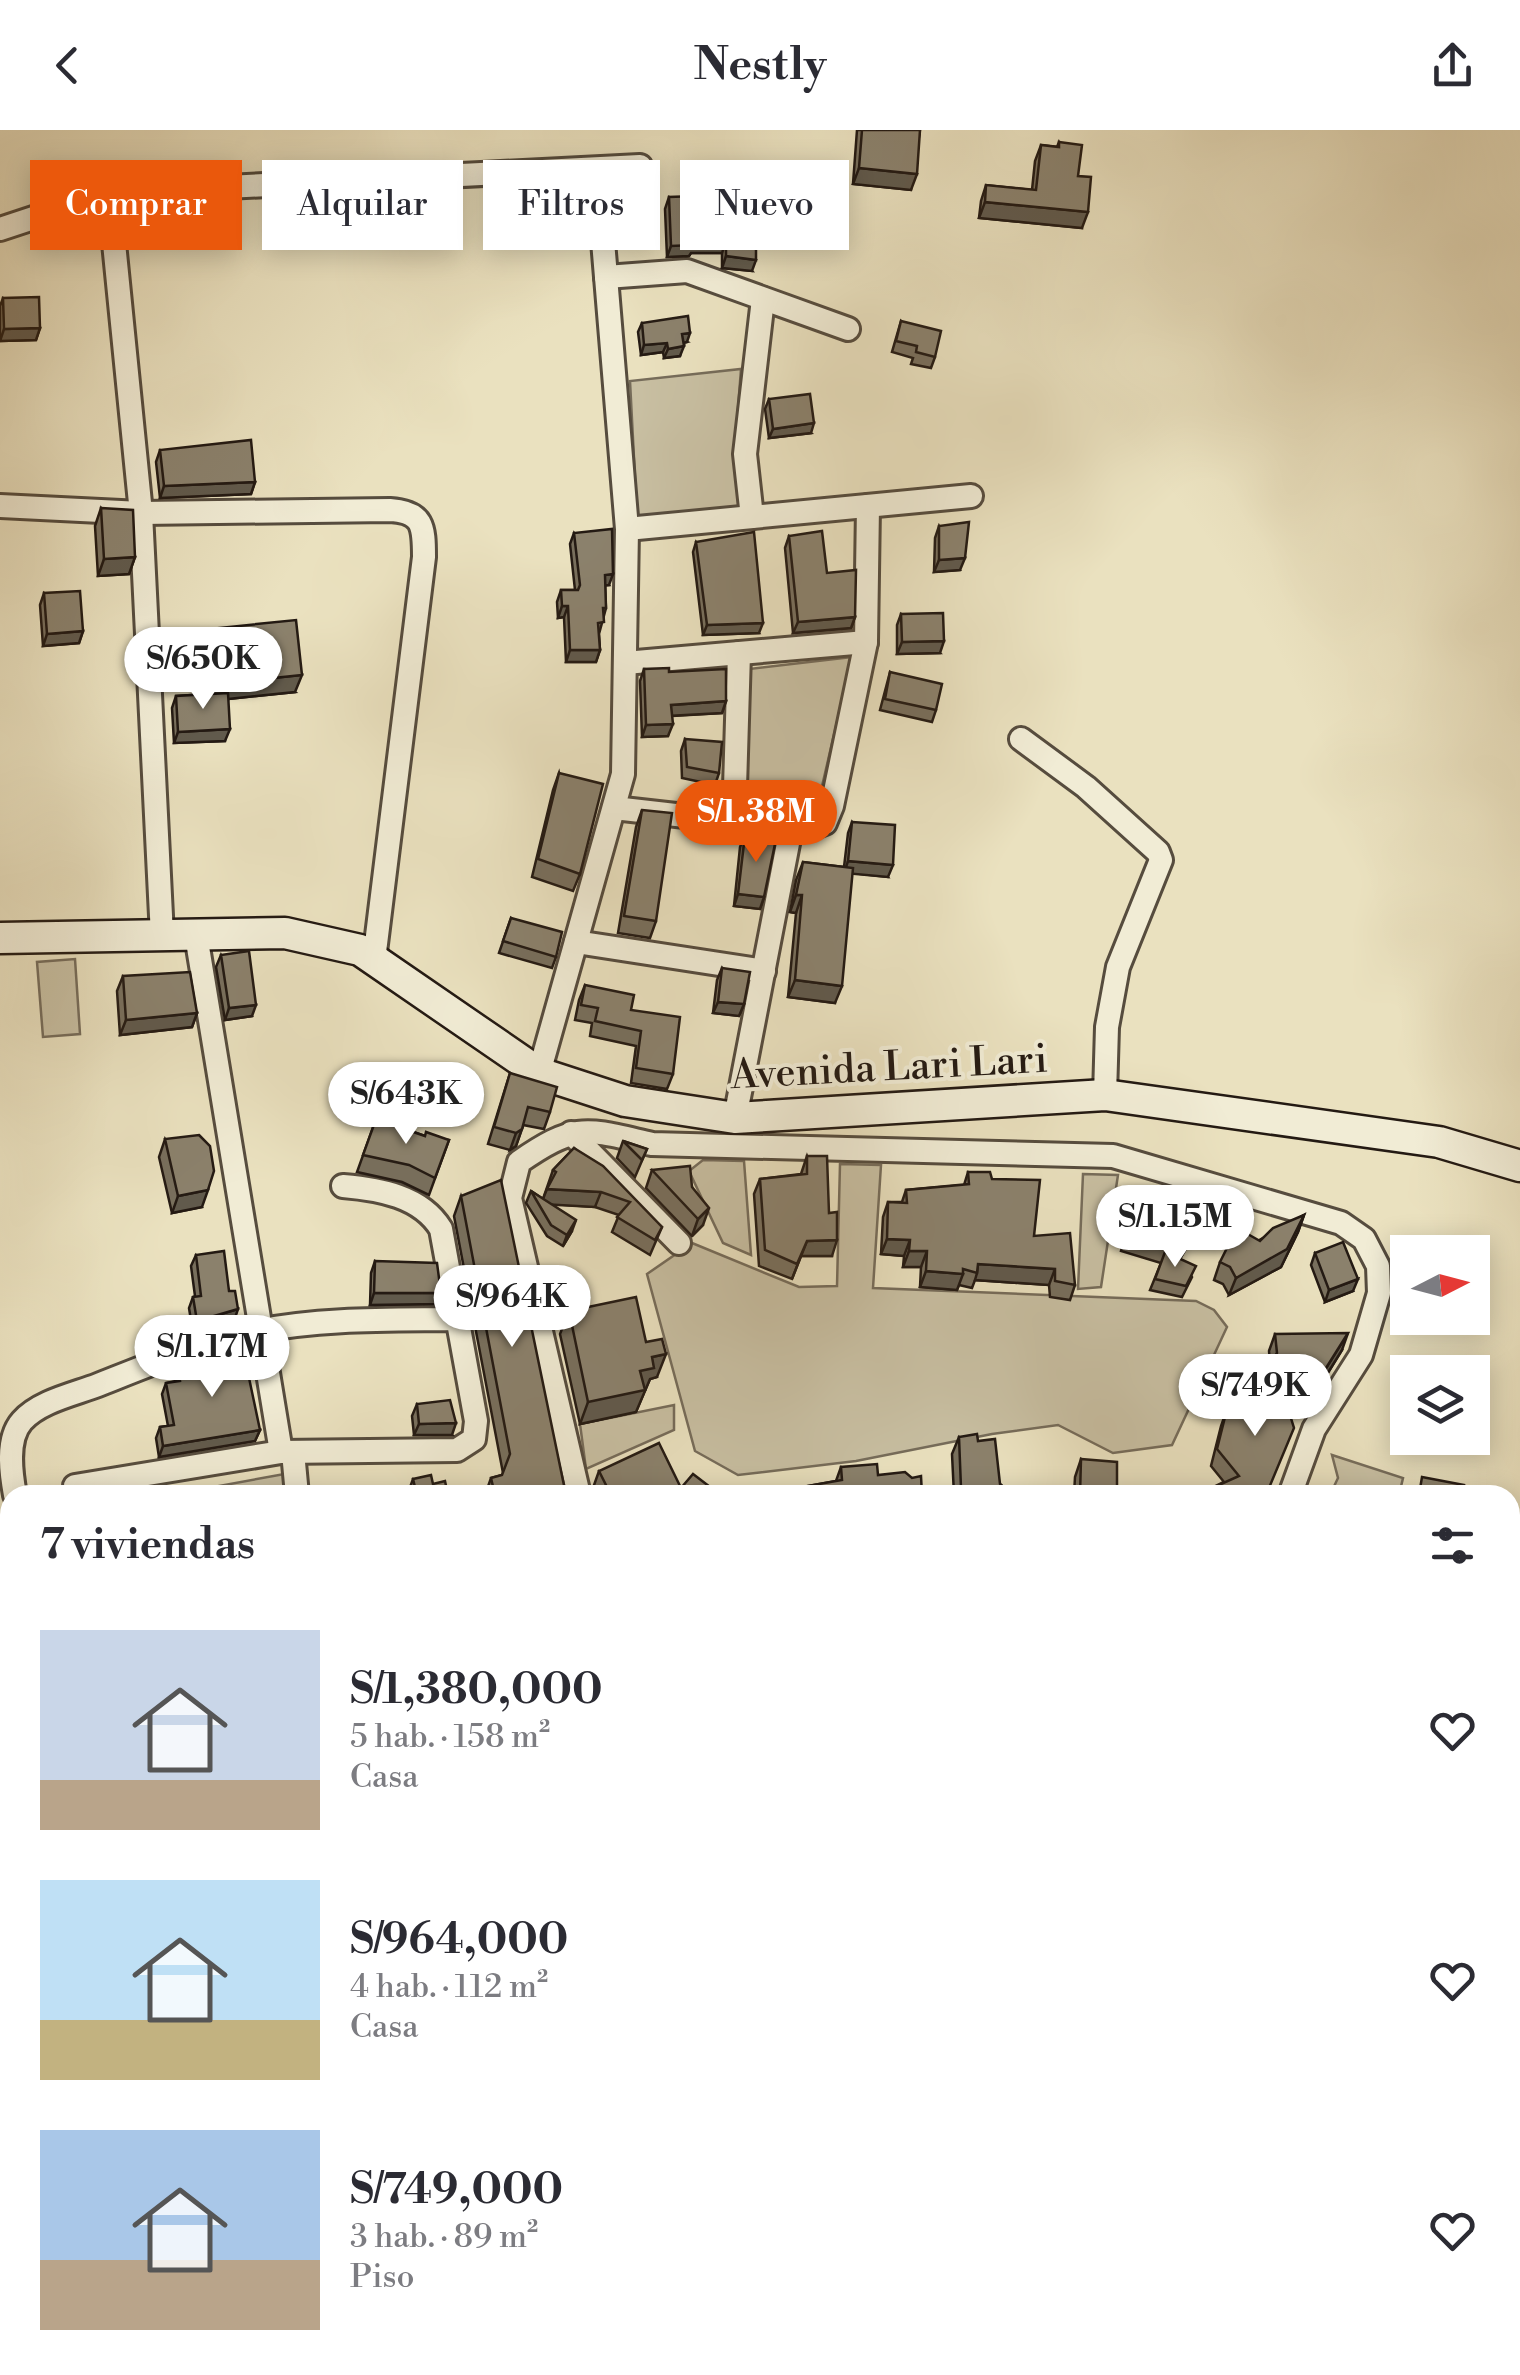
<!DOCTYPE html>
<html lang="es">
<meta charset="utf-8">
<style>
body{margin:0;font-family:"Libre Bodoni",serif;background:#f7f7f7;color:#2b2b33;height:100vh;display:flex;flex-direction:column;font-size:38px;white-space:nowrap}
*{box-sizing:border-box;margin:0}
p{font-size:32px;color:#7c7c81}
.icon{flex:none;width:55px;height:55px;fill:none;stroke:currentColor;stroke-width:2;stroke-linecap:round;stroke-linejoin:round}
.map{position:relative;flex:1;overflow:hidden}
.drawer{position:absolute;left:0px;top:1355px;width:1520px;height:890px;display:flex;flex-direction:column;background:#fff;border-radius:30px 30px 0 0;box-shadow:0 5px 25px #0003}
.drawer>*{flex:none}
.top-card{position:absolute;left:30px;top:30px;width:1000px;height:90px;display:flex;gap:20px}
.needle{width:65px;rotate:84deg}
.fabs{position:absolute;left:1390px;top:1105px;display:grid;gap:20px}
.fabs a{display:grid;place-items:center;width:100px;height:100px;border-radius:0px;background:#fff;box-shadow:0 5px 25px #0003;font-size:50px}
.price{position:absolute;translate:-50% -85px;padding:0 22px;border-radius:35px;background:#fff;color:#222;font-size:32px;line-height:65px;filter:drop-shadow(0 2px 5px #0008)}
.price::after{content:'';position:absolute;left:50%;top:60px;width:30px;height:22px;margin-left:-15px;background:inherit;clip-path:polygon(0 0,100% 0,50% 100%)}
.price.on{background:#ea580c;color:#fff}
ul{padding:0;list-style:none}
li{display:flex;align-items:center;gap:30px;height:250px;padding:0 40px}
li span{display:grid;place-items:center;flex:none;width:280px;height:200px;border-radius:0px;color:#555}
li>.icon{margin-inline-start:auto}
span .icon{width:120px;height:120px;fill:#fffc;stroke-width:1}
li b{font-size:42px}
h2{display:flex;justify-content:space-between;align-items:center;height:120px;padding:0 40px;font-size:42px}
.pill{padding:0 35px;border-radius:0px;background:#fff;box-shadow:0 5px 25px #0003;font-size:35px;line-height:90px}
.pill.on{background:#ea580c;color:#fff}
header{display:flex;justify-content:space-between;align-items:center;height:130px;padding:0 40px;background:#fff;font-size:45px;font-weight:800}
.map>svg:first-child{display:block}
</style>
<header><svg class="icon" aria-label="back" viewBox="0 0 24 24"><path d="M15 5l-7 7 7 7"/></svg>Nestly<svg class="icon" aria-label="share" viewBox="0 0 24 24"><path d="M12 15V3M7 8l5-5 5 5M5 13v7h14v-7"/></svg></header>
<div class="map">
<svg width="1520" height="2245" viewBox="0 0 1520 2245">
<rect width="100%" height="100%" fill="#eae1bf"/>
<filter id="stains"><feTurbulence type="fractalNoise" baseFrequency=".002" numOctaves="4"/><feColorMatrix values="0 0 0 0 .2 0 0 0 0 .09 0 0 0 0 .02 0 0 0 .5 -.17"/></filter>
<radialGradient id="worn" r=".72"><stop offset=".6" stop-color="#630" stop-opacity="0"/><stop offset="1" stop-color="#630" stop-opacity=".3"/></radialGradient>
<g fill="#c8bfa2" stroke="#766c5a" stroke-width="2.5">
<polygon points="741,239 735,317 741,377 637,386 630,251"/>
<polygon points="852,527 816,682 805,687 745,680 749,539"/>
<polygon points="75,829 80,904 43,907 37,832"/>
<polygon points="703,1030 744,1031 751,1125 723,1113 689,1041"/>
<polygon points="840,1034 881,1035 873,1158 1196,1171 1214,1180 1227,1197 1172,1315 1113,1323 1058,1295 992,1304 856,1331 738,1345 695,1321 647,1144 692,1113 799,1157 837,1156"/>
<polygon points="1083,1044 1118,1045 1101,1157 1078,1159"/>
<polygon points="674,1275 674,1300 586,1339 580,1294"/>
<polygon points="1332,1325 1403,1348 1399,1365 1330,1365 1338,1348"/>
<polygon points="290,1343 291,1365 170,1365"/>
</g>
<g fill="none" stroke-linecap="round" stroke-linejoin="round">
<g stroke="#564c3e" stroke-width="28">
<g id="street">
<polyline points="109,63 141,383 162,806"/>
<polyline points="0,99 109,63 640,36"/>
<polyline points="606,147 687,141 848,199"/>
<path d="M0,376L141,383L390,380C423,382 424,396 424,427L374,830"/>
<polyline points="752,387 745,324 763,169"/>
<polyline points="627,399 971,366"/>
<polyline points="625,533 866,512"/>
<polyline points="1021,609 1086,657 1158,722 1161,730 1118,837 1107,897 1105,965"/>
<polyline points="614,678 791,698 809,699 825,693 832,676 866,512 868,376"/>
<polyline points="734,691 739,523"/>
<polyline points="196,805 281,1322"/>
<polyline points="576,812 764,841"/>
<polyline points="539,943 623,644 627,399 599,63"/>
<polyline points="735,988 791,698"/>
<polyline points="571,1003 679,1113"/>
<polyline points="293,1322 297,1365"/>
<path d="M75,1356L281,1322L457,1320L474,1309L476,1291L441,1099C421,1066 379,1059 343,1056"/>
<path d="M15,1365C11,1343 6,1309 22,1291C40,1271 75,1264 98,1255C151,1234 203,1212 258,1201C324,1188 392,1190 458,1189"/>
<path d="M579,1365L510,1068L519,1032C577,992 586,999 652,1014L1113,1026L1341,1093L1364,1109L1378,1136L1379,1163L1361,1225L1314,1299L1290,1365"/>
<polyline points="1510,1776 1520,1776"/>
<polyline points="1510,1955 1520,1953"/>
<polyline points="1510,2180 1520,2181"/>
<polyline points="0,2241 139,2241"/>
</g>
</g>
<g stroke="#241a13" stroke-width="35">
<g id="secondary">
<polyline points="0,808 285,803 360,820 539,943 625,971 735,988 1105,965 1439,1012 1520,1036"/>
<polyline points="1510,1844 1520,1842"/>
<polyline points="0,2042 10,2042"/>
</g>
</g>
<use href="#street" stroke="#f1ecd5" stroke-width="22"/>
<use href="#secondary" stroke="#f1ecd5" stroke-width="30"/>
</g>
<g fill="#786f5d" stroke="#241a13" stroke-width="2.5">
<polygon points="857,0 920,0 911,60 853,54"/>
<polygon points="1059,12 1078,46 1082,98 979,88 981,71 986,55 1032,60 1035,31 1041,15 1057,17"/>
<polygon points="669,67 697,80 752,141 722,138 722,123 691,123 689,126 667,127 665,79"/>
<polygon points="3,168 40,198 36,210 0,211 0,176"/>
<polygon points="901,191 935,227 931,238 911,234 913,228 892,222"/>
<polygon points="642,193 687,212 683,213 680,226 664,228 663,222 641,225 638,202"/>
<polygon points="769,269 811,303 769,308 765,279"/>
<polygon points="160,320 255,352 251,364 160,368 156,332"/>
<polygon points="101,378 135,427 129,444 98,446 95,396"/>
<polygon points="939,396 960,440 934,442 935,408"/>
<polygon points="574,403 609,455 605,455 606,478 599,504 600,520 596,532 566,532 564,487 558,488 557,472 561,460 575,460 570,414"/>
<polygon points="789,406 827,443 855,487 851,498 793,503 785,418"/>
<polygon points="696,412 759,503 703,505 693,422"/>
<polygon points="44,463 83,501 79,513 43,516 40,475"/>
<polygon points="901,484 940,523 897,524 897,495"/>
<polygon points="209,499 295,562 228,569 225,611 174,613 172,578 176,566 208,564 203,516"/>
<polygon points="644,539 669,542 726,571 722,583 672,586 668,606 642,607 640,551"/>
<polygon points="890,542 936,580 932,592 880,580"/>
<polygon points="685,609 719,643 715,655 682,648 681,621"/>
<polygon points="559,643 580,744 573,761 532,747 553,660"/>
<polygon points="642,680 656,791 650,808 618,803 636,697"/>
<polygon points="852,692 888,747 852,743 835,873 788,867 796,783 790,782 796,750 803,732 844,737 848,703"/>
<polygon points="745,705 764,767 760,779 734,776 740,717"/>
<polygon points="511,788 556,827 552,838 499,823"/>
<polygon points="221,825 252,886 225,890 216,837"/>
<polygon points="722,838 744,874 739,886 713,883 717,850"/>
<polygon points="123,846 197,883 192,897 120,905 117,861"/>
<polygon points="585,855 631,880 673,944 667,959 631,953 636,916 590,906 592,893 575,890 579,870"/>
<polygon points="510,943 550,982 544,999 523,995 516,1016 510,1020 488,1014"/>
<polygon points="376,989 425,1006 449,1010 429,1065 402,1052 357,1042"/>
<polygon points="165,1009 202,1077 172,1083 159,1027"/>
<polygon points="623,1011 647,1019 635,1047 617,1028"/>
<polygon points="574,1018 662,1097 650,1125 612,1102 619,1085 595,1077 552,1074 572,1101 563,1116 547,1106 526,1073 531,1061 543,1069 553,1040"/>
<polygon points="807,1026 829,1083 832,1126 801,1126 792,1149 759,1136 754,1064 760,1049 801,1044"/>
<polygon points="652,1040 692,1057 703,1095 692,1106 646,1058"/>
<polygon points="968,1042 992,1049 1034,1106 1075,1155 1070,1170 1050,1167 1049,1155 975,1150 972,1158 959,1155 957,1160 920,1157 921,1137 903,1137 904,1126 881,1124 883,1087 888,1072 902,1072 906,1060 964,1055"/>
<polygon points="1138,1064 1179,1075 1220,1081 1208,1113 1191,1110 1180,1129 1192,1147 1182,1167 1150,1160 1161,1133 1121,1121"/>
<polygon points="461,1066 566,1365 485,1365 491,1348 502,1345 503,1343 454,1086"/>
<polygon points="1304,1085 1298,1102 1281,1137 1229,1165 1223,1154 1214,1150 1220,1132"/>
<polygon points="1315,1123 1353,1161 1325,1172 1311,1135"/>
<polygon points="196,1125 229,1161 234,1191 193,1203 189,1178 193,1167 195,1166 191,1136"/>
<polygon points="375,1131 437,1174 370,1175 371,1143"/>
<polygon points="569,1181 646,1212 657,1247 650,1249 636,1282 580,1294 560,1204"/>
<polygon points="1275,1204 1342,1220 1305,1280 1284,1266 1267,1365 1200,1365 1201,1363 1224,1352 1211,1336 1221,1296 1227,1279 1263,1250 1270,1233 1269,1221"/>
<polygon points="214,1218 260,1300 255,1311 159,1327 156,1308 160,1297 168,1296 162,1264 166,1253 176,1251 179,1244 189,1242 192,1235 211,1233 210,1229"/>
<polygon points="417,1274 452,1305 414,1305 412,1286"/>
<polygon points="959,1307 1000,1354 1012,1365 1051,1365 954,1365 952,1324"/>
<polygon points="1081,1329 1117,1365 1074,1365 1075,1347"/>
<polygon points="841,1337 878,1345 922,1365 799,1365 802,1357 836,1351"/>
<polygon points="599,1341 681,1358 714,1360 751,1365 596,1365 593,1358"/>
<polygon points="413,1349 433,1354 448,1365 410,1365 409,1360"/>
<polygon points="7,2164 10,2212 0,2211 0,2184"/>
<polygon points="917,2235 952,2235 953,2245 919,2245"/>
<polygon points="1030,2235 1267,2235 1266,2238 1253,2239 1251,2245 1030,2245"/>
<polygon points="1423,2235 1510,2235 1520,2245 1434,2245 1422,2240"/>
</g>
<g fill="#615a4c" stroke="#241a13" stroke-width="2.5">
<polygon points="859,38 917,44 911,60 853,54"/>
<polygon points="985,72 1088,82 1082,98 979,88"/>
<polygon points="694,111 726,112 722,123 691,123 689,126 667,127 671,116"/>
<polygon points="726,126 756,130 752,141 722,138"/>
<polygon points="40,198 36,210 0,211 4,199"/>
<polygon points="690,203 687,212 679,214 682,204"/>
<polygon points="667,213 663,222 641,225 644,215"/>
<polygon points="684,216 680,226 664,228 668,219"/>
<polygon points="814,293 811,303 769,308 773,299"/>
<polygon points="255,352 251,364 160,368 164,356"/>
<polygon points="135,427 129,444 98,446 104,429"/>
<polygon points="965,428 960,440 934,442 939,430"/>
<polygon points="613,444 609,455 601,456 605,445"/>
<polygon points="562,476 568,476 564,487 558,488"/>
<polygon points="855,487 851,498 793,503 798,492"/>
<polygon points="763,493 759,503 703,505 707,495"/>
<polygon points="83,501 79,513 43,516 47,504"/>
<polygon points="944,511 940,523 897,524 902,512"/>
<polygon points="570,520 600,520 596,532 566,532"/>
<polygon points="302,545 295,562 209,571 215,554"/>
<polygon points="726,571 722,583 667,586 671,575"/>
<polygon points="673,594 668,606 642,607 646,595"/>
<polygon points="230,599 225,611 174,613 178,602"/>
<polygon points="848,731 893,735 888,747 844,743"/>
<polygon points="738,764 764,767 760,779 734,776"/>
<polygon points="796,765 802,765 796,783 790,782"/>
<polygon points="795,850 842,856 835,873 788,867"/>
<polygon points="718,872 744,874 739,886 713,883"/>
<polygon points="256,875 252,886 225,890 229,878"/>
<polygon points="197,883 192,897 120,905 126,890"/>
<polygon points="522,999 516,1016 510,1020 516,1003"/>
<polygon points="547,1059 601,1062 595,1077 541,1074"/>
<polygon points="208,1060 202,1077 172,1083 178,1066"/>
<polygon points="709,1078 703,1095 692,1106 698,1089"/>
<polygon points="1304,1085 1298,1102 1281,1137 1229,1165 1236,1148"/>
<polygon points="576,1090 572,1101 563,1116 567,1105"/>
<polygon points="1197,1095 1191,1110 1175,1137 1181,1122"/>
<polygon points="887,1109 910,1110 904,1126 881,1124"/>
<polygon points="837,1110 832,1126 801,1126 792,1149 807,1111"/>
<polygon points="909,1121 927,1121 921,1137 903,1137"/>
<polygon points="978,1134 1055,1139 1049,1155 975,1150 977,1143"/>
<polygon points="926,1141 963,1144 957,1160 920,1157"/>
<polygon points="1358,1149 1353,1161 1325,1172 1329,1160"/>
<polygon points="374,1163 441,1163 437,1174 370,1175"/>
<polygon points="238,1179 234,1191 193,1203 197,1191"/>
<polygon points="1348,1203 1342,1220 1305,1280 1311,1262"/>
<polygon points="666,1224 657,1247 650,1249 636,1282 580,1294 588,1272 640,1241 652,1227"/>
<polygon points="456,1293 452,1305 414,1305 419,1294"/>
<polygon points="260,1300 255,1311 159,1327 163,1316"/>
<polygon points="10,1679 10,1690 0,1691 1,1680"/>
<polygon points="1520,1741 1520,1756 1510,1758 1510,1742"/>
<polygon points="0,1760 10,1760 10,1771 0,1772"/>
<polygon points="8,2006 2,2023 0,2024 0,2008"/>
<polygon points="4,2198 10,2198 10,2212 0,2211"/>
<polygon points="1230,2235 1267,2235 1266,2238 1253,2239 1251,2245 1226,2245"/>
<polygon points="1463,2235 1490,2235 1520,2239 1520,2245 1460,2245"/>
</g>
<g fill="#8b816c" stroke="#241a13" stroke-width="2.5">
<polygon points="862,0 920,0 917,44 859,38"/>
<polygon points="1059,12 1082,15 1078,46 1091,47 1088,82 985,72 986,55 1036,60 1041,15 1059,17"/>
<polygon points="696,66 697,80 756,79 756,130 726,126 726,112 694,111 694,115 671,116 669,67"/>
<polygon points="39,167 40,198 4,199 3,168"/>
<polygon points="688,186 690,203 682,204 684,216 668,219 667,213 644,215 642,193"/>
<polygon points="901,191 941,201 935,227 916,222 917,216 896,211"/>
<polygon points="810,264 814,293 773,299 769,269"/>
<polygon points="251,310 255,352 164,356 160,320"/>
<polygon points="101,378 133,380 135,427 104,429"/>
<polygon points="969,392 965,428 939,430 939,396"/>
<polygon points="612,399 613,444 605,445 606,478 603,478 604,492 598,493 600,520 570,520 568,476 562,476 561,460 578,460 580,455 574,403"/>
<polygon points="822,401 827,443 856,440 855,487 798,492 789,406"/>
<polygon points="754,402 763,493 707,495 696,412"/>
<polygon points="80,461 83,501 47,504 44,463"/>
<polygon points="943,483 944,511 902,512 901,484"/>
<polygon points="296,490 302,545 215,554 209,499"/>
<polygon points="669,538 669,542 726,539 726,571 671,575 673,594 646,595 644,539"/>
<polygon points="890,542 942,554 936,580 885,569"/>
<polygon points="228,563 230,599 178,602 176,566"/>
<polygon points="685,609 722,612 719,643 687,637"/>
<polygon points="559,643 603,654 580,744 538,729"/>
<polygon points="642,680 672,683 656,791 624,786"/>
<polygon points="852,692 895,695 893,735 848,731"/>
<polygon points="745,705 776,709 764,767 738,764"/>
<polygon points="803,732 853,738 842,856 795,850 802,765 796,765"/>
<polygon points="511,788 562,802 556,827 503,811"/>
<polygon points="249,821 256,875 229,878 221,825"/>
<polygon points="722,838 750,842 744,874 718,872"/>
<polygon points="190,842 197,883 126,890 123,846"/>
<polygon points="585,855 634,865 631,880 680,887 673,944 636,938 641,901 595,891 598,878 581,875"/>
<polygon points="510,943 557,957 550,982 528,977 522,999 516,1003 494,997"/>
<polygon points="376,989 425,1006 426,1002 449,1010 435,1048 409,1035 363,1025"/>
<polygon points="199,1005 210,1016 214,1041 208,1060 178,1066 165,1009"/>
<polygon points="623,1011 647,1019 642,1030"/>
<polygon points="574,1018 603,1036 662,1097 655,1110 617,1087 630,1072 601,1062 547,1059 556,1042 553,1040"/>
<polygon points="807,1026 827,1026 829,1083 837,1082 837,1110 807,1111 797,1134 765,1120 760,1049 807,1044"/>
<polygon points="690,1036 692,1057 709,1078 698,1089 652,1040"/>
<polygon points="968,1042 990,1042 992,1049 1040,1050 1034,1106 1070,1103 1075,1155 1055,1151 1055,1139 978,1134 977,1143 963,1139 963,1144 926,1141 927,1121 909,1121 910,1110 887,1109 888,1072 907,1073 906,1060 969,1054"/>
<polygon points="501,1050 566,1365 495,1365 491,1348 502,1345 510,1324 461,1066"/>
<polygon points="531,1061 576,1090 567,1105 551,1095"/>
<polygon points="1183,1062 1179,1075 1220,1081 1213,1098 1197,1095 1181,1122 1126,1107 1138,1064"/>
<polygon points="1304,1085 1287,1119 1236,1148 1230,1137 1220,1132 1237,1098 1260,1111 1273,1098"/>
<polygon points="1343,1112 1358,1149 1329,1160 1315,1123"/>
<polygon points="224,1121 229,1161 235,1161 238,1179 197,1191 193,1167 201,1166 196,1125"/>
<polygon points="1165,1122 1196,1136 1186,1156 1155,1149"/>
<polygon points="375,1131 437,1133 441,1163 374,1163"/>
<polygon points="636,1167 646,1212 662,1209 666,1224 652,1227 654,1238 640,1241 645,1260 588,1272 569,1181"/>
<polygon points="1348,1203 1311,1262 1269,1234 1277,1223 1275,1204"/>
<polygon points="241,1210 260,1300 163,1316 160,1297 174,1295 166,1253 180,1251 179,1244 193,1242 192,1235 217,1232 214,1218"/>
<polygon points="1276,1240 1294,1298 1266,1365 1202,1365 1201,1363 1239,1346 1217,1319 1227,1279"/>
<polygon points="450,1270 456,1293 419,1294 417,1274"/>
<polygon points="977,1304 978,1311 995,1309 1000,1354 1012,1365 1050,1357 1051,1365 966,1365 965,1357 961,1358 959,1307"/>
<polygon points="659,1313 681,1358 693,1344 714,1360 750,1361 751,1365 611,1365 599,1341"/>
<polygon points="1081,1329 1117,1332 1117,1365 1080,1365"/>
<polygon points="877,1334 878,1345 905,1342 912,1348 921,1346 922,1365 803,1365 802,1357 842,1350 841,1337"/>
<polygon points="431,1345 433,1354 445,1351 448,1365 417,1365 413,1349"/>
<polygon points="1422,1347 1464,1355 1462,1365 1419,1365"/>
<polygon points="6,1478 10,1479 10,1679 1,1680 10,1695 10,1760 0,1760 0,1500 4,1500 3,1487"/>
<polygon points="1520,1609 1520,1741 1510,1742 1510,1610"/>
<polygon points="0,1975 7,1975 8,2006 0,2008"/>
<polygon points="7,2164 10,2164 10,2198 4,2198 3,2176 8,2176"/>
<polygon points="1510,2198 1520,2200 1520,2239 1490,2235 1510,2235"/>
<polygon points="923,2235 952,2235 953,2245 924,2245"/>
<polygon points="1039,2235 1232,2235 1233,2245 1040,2245"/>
</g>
<g text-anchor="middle" stroke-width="8" stroke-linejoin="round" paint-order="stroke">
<g font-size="40" fill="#241a13" stroke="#f1ecd5">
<text transform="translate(889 936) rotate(-3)" y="14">Avenida Lari Lari</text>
</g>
</g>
<rect width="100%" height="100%" filter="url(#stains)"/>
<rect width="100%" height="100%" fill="url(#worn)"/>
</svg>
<div class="fabs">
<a><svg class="needle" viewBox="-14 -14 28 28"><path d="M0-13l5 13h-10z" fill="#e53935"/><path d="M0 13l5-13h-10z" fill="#7c7c81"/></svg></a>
<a><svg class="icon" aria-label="layers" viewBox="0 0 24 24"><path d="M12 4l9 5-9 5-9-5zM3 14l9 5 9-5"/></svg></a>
</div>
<b class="price" style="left:203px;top:582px">S/650K</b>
<b class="price on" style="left:756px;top:735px">S/1.38M</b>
<b class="price" style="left:406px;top:1017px">S/643K</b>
<b class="price" style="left:1175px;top:1140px">S/1.15M</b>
<b class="price" style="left:512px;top:1220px">S/964K</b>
<b class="price" style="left:212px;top:1270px">S/1.17M</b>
<b class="price" style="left:1255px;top:1309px">S/749K</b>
<div class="top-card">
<a class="pill on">Comprar</a>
<a class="pill">Alquilar</a>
<a class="pill">Filtros</a>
<a class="pill">Nuevo</a>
</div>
<section class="drawer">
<h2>7 viviendas<svg class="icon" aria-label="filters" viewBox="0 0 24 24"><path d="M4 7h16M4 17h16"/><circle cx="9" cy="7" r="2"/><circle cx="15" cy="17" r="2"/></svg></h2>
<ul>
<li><span style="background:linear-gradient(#c9d6e8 75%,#b9a48a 0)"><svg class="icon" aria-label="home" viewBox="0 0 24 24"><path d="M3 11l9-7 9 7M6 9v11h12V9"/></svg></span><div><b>S/1,380,000</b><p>5 hab. · 158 m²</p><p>Casa</p></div><svg class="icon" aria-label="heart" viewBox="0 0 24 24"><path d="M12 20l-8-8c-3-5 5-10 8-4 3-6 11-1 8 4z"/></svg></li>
<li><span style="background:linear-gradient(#bfe0f5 70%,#c2b280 0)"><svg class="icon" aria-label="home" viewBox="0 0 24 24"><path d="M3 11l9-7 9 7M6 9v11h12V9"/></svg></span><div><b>S/964,000</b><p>4 hab. · 112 m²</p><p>Casa</p></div><svg class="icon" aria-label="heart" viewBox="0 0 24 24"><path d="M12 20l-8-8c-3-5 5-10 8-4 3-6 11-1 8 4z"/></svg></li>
<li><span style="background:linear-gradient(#a9c7e8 65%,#b9a48a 0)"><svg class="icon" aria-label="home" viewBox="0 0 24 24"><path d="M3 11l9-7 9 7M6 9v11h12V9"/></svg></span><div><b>S/749,000</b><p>3 hab. · 89 m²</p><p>Piso</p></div><svg class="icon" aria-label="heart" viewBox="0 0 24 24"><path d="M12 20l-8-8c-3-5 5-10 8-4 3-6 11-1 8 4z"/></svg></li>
</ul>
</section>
</div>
